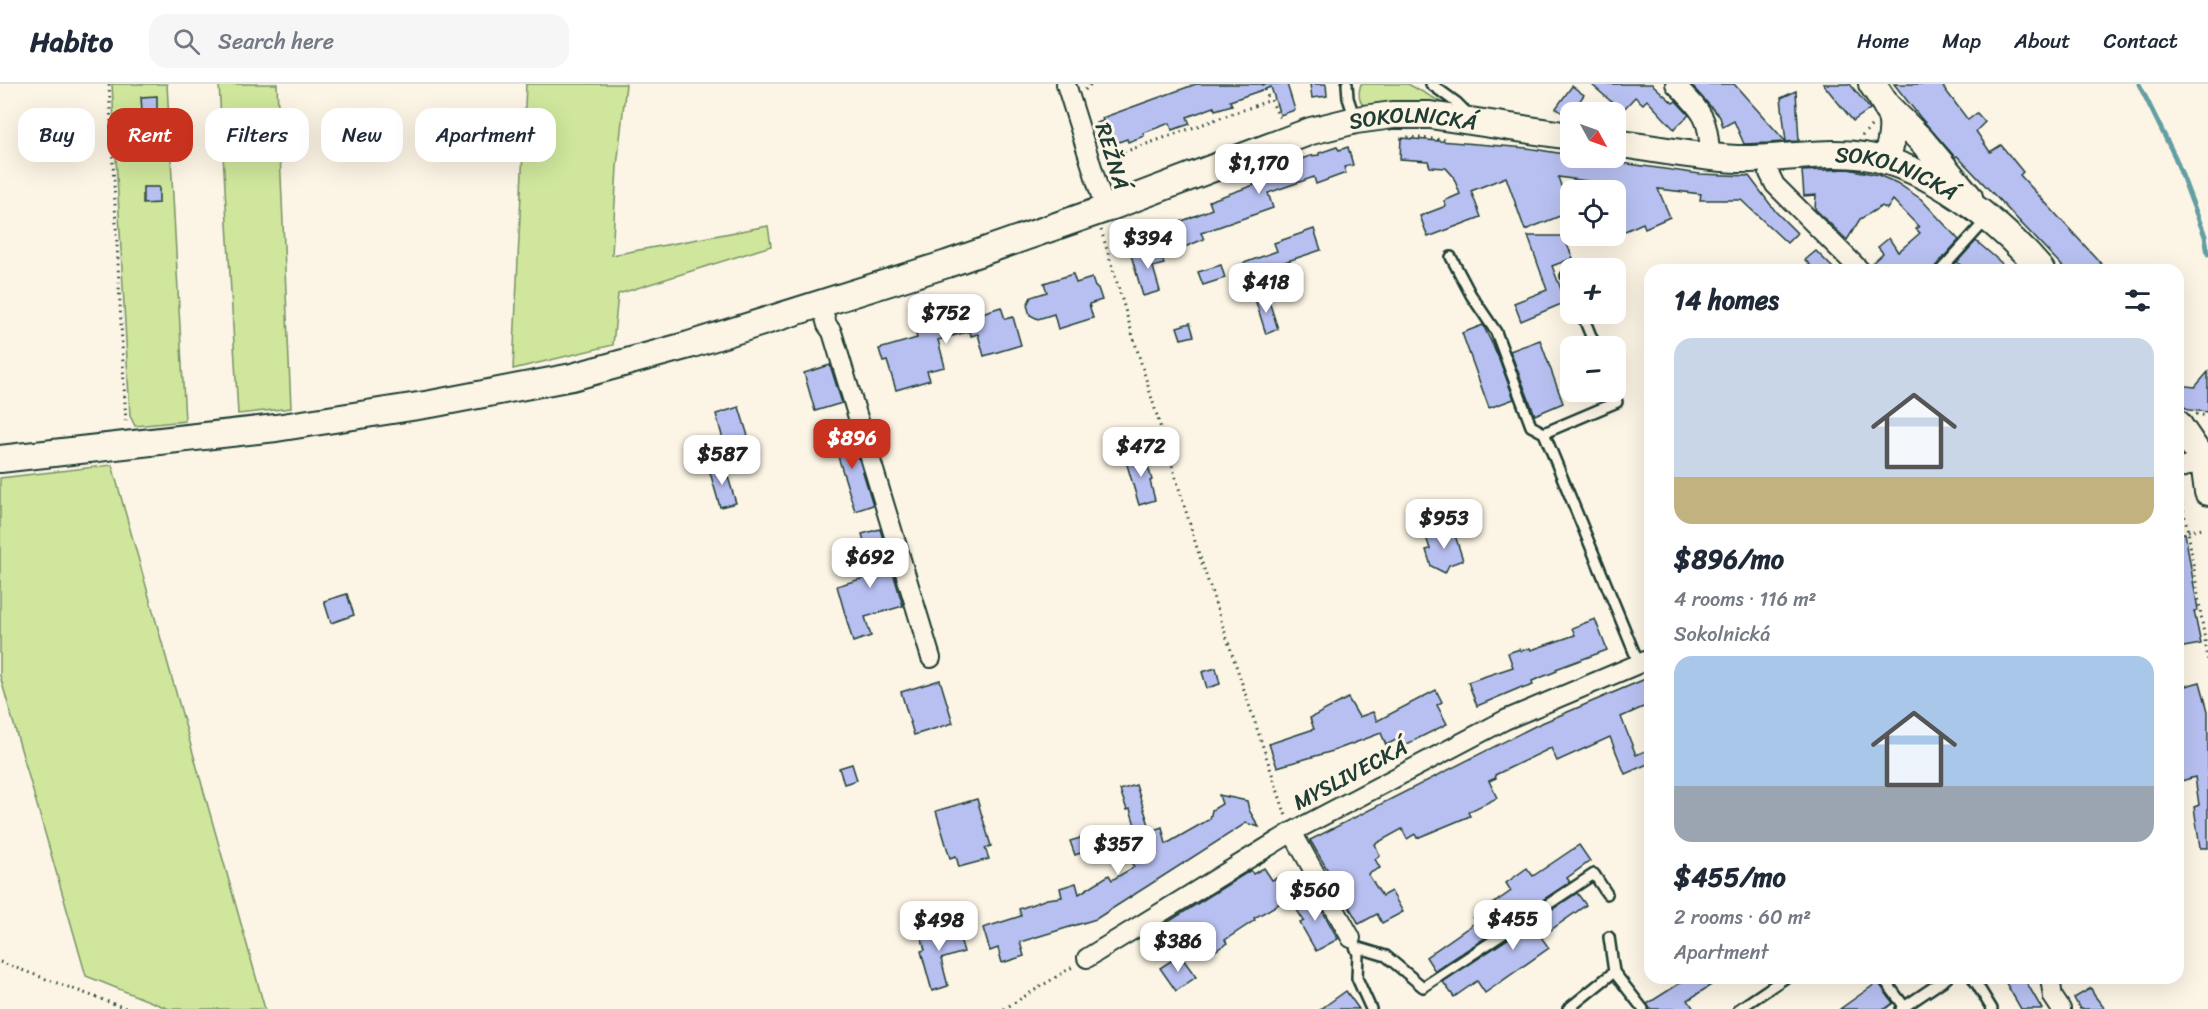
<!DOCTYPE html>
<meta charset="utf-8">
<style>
body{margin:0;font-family:Sriracha,sans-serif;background:#f6f6f7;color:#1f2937;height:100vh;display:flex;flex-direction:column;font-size:22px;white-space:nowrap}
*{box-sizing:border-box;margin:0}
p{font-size:20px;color:#747a83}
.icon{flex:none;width:33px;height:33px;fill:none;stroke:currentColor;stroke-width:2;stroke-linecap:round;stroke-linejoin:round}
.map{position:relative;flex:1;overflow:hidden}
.details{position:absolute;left:1644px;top:180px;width:540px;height:720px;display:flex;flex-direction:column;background:#fff;border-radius:18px;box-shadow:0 6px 24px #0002}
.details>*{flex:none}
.hud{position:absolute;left:18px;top:24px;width:570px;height:54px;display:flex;gap:12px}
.needle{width:39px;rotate:130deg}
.buttons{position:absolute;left:1560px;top:18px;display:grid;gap:12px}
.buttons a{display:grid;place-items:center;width:66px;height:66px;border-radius:12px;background:#fff;box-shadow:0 6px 24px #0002;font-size:30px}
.price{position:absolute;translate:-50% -51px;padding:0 14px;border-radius:12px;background:#fff;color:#222;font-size:20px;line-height:39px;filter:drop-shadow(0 2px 3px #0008)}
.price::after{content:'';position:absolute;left:50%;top:36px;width:18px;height:14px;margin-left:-9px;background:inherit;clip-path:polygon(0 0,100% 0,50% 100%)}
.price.current{background:#c8321e;color:#fff}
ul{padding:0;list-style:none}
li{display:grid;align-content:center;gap:12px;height:318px;padding:0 30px}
li span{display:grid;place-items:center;height:186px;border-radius:18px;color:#555}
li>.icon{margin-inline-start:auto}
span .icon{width:108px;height:108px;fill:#fffc;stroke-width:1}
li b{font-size:26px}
h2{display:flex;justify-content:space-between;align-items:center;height:72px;padding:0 30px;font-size:26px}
.tag{padding:0 21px;border-radius:18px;background:#fff;box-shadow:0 6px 24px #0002;font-size:21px;line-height:54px}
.tag.current{background:#c8321e;color:#fff}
header{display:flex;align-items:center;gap:36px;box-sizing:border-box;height:84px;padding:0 30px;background:#fff;border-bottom:2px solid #e0e1e3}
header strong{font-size:28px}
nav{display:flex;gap:33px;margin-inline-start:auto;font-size:21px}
.search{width:420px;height:54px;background:#f6f6f7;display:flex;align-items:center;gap:15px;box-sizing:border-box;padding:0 21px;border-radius:18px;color:#747a83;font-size:22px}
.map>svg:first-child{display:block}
</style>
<header>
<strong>Habito</strong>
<div class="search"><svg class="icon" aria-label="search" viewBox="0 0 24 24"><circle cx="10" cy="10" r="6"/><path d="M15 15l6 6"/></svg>Search here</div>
<nav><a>Home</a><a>Map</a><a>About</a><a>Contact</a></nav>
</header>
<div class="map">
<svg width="2208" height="925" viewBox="0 0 2208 925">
<rect width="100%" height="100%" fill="#fcf5e5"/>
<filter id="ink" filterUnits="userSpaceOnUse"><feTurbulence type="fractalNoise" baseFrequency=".0167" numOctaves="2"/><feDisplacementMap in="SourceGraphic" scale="12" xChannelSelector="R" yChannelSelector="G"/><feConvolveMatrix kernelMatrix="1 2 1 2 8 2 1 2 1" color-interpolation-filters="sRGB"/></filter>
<g filter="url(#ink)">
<g fill="#cfe69c" stroke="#779268" stroke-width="1.5">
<polygon points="112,0 167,0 185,337 135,342 130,332"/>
<polygon points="219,0 277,0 291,324 238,330"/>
<polygon points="526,0 626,0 617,83 612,171 768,142 771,162 618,210 613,261 513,285"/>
<path d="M1361,0H1408L1445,20L1444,22L1367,23C1358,19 1358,9 1361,0Z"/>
<polygon points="112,381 265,925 169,925 86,892 12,634 0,592 0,394"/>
</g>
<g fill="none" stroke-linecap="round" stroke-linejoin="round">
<polyline stroke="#629ea3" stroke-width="5" points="2139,0 2175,73 2205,152 2208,170"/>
</g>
<g fill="#b8c0f1" stroke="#1f3d34" stroke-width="1.5">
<polygon points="1196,0 1287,0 1295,26 1280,31 1271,3 1230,17 1232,21 1215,26 1214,23 1187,33 1190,40 1172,46 1170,39 1143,49 1144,52 1128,58 1127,55 1105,63 1096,39 1103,37 1102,34"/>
<polygon points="1310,0 1326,0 1327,12 1312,14"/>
<polygon points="1591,0 1652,0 1673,19 1676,17 1689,31 1674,45 1647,16 1643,20 1635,13 1622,27"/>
<polygon points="1694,0 1734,0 1786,58 1781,14 1796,7 1799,57 1768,59 1744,60 1734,37 1723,43 1720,33 1692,2"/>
<polygon points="1823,0 1850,0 1870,25 1853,37"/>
<polygon points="1894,0 1941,0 1968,36 1977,29 1985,38 1976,47 1990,68 2001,61 2023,88 2020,91 2107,186 2066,186 1957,72 1955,73 1920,33"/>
<polygon points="1572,2 1584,11 1568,33 1556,24"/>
<polygon points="157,12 157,26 142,28 141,13"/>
<polygon points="1401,54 1527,64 1570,71 1570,74 1586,74 1700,90 1749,92 1776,128 1797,149 1787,159 1740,115 1741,116 1700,116 1701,110 1658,105 1670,133 1645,144 1643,139 1616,151 1616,106 1603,106 1600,99 1558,93 1570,128 1525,146 1506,93 1471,107 1481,133 1428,153 1420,132 1446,122 1444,117 1460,110 1453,92 1446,84 1430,83 1428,77 1400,75"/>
<polygon points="1337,63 1339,66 1348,63 1353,81 1344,83 1346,89 1316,100 1314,93 1268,109 1273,124 1201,149 1204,155 1175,167 1165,144 1212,125 1209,117 1254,101 1251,92 1310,72 1319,71 1319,69"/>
<polygon points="1848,85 1878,91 1897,99 1921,115 1959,156 1932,186 1871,186 1870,181 1883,169 1878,163 1889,154 1898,168 1920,149 1916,145 1919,143 1893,116 1887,125 1882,122 1860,135 1847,156 1815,125 1816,111 1804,112 1802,87"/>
<polygon points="143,103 159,103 159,119 143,120"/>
<polygon points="1314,145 1321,166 1239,193 1236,182 1277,167 1274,159"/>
<polygon points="1528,152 1563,152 1573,174 1552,182 1566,218 1521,237 1514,219 1547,206"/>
<polygon points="1976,157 1996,174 2009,186 1966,186 1957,178"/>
<polygon points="1159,163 1164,180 1153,183 1160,207 1143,212 1131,171"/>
<polygon points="1816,167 1835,186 1815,186 1805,176"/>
<polygon points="1221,181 1225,194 1203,201 1198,188"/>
<polygon points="1073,190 1076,199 1092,194 1095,203 1098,204 1102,216 1089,220 1093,234 1058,245 1054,230 1038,235 1030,231 1027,221 1031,213 1047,208 1044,199"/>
<polygon points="1267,211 1278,245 1266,250 1255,215"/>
<polygon points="1001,223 1005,235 1013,233 1021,261 984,272 978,250 971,252 970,247 938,256 945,283 927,287 930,296 896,306 887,277 883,278 879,265 917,254 912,236 929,230 934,244"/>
<polygon points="1190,239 1194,252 1181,255 1177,243"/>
<polygon points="1483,241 1498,272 1514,315 1489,324 1462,249"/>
<polygon points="1540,256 1563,319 1535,331 1510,267"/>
<polygon points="830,281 842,319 815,327 804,289"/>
<polygon points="2208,288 2208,328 2189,326 2178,319 2178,301 2195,303"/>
<polygon points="739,323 748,352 724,359 716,330"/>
<polygon points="850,345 873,421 855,427 831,350"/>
<polygon points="1144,368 1152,396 1150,397 1155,416 1139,421 1125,374"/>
<polygon points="724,380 736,419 720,423 709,385"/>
<polygon points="880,445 903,522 865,533 871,552 853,558 837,502 874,491 862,450"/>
<polygon points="1453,445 1463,476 1449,481 1445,489 1431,482 1426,466 1430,465 1426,453"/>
<polygon points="2178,449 2185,449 2198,526 2194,527 2201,560 2178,564"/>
<polygon points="347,510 354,531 331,539 324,517"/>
<polygon points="1595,535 1607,566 1556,585 1557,587 1532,597 1533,601 1522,605 1522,603 1477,622 1468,598 1513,583 1508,569 1520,565 1521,567 1530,564 1531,566 1575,551 1572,544"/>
<polygon points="1216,584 1220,600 1207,604 1202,588"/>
<polygon points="1650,593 1650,620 1621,633 1636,671 1650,665 1650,679 1625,690 1610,653 1557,677 1551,664 1495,691 1496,694 1489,697 1497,714 1468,728 1470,732 1417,754 1415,750 1407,755 1402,745 1375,760 1380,772 1375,775 1380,784 1368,790 1382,812 1391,807 1403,828 1382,839 1377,830 1359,840 1310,756 1537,641"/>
<polygon points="940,596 953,639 914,651 901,608"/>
<polygon points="2200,598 2208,627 2208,764 2200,764 2194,723 2199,721 2195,693 2178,698 2178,604"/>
<polygon points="1436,606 1442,618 1437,621 1447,640 1405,661 1400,654 1386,661 1381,649 1333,667 1277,683 1269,660 1314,645 1310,634 1348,614 1359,633 1373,628 1377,637"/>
<polygon points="852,680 857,696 844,700 839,684"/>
<polygon points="1136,701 1151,747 1162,743 1166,760 1210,735 1212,726 1222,720 1219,711 1247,717 1249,726 1259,743 1246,739 1096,835 1020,858 1024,872 1002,879 998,864 990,867 983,844 1021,832 1019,825 1047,815 1062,813 1060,804 1076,799 1079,810 1109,791 1112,796 1134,783 1131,778 1144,770 1130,725 1127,726 1120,706"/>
<polygon points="977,715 991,762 985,764 989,775 959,783 956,772 950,774 936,727"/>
<polygon points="1105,747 1109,759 1075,771 1070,757"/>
<polygon points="1579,761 1590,777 1567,794 1570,798 1435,887 1426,873 1476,838 1473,834 1511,807 1506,799 1527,784 1533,792"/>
<polygon points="1264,784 1272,796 1277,794 1288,815 1254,834 1255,836 1225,856 1227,859 1212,869 1201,853 1179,869 1160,843 1251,786 1253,790"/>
<polygon points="1312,808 1338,855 1316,867 1300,839 1304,837 1293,820"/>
<polygon points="1577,809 1586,821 1541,853 1549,864 1485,909 1477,897 1454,913 1443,898"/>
<polygon points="934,840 936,847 956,841 964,868 941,875 948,902 932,907 921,867 925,866 919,844"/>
<polygon points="1180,871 1196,893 1176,907 1160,884"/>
<polygon points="1688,894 1722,894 1688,916 1694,925 1650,925 1647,920"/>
<polygon points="2003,894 2024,894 2042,925 2021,925"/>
<polygon points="1878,898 1893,919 1885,925 1840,925"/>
<polygon points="2091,904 2094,911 2105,925 2080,925 2074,914"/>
<polygon points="1346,907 1359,925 1321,925"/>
</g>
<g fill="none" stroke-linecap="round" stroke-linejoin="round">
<g stroke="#1f3d34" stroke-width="14">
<g id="lane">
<polyline points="1347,0 1348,14 1355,35"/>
<polyline points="1431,0 1457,19 1469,31"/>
<polyline points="1451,173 1471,211 1496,248 1531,342 1544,349 1639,580"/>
<polyline points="1941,186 1987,135"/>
<polyline points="1566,192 1570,202"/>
<polyline points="1582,230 1595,262"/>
<polyline points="1544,349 1617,318 1613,308"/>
<polyline points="1609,853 1614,888 1643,925"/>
<polyline points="1354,860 1358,870 1357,894 1371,925"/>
<polyline points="1356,863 1386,872 1423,903 1594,790 1607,810"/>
<polyline points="1883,894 1904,922"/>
<polyline points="1973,894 1992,925"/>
<polyline points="1568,925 1614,888"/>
<polyline points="1739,925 1785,894"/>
<polyline points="1901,925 1947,894"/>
</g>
</g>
<g stroke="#1f3d34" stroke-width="22">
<g id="street">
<polyline points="1066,0 1105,125"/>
<path d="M1675,0C1702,28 1709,32 1710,73"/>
<polyline points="1768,74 1769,89 1775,101 1860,186"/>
<polyline points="821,220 827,241 832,248 931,574"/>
<polyline points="2178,385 2208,375"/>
<polyline points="1292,748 1351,854"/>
<polyline points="1087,874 1292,748 1505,636 1650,575"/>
<polyline points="2050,894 2053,913 2061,925"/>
</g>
</g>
<g stroke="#1f3d34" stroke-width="30">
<g id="secondary">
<path d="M1872,0C1895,32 1897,39 1886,77"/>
<polyline points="1887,22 1922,57 1969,113"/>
<path id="s1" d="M1616,59C1656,65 1696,73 1737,75C1779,76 1823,66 1864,72C1930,82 1999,137 2041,186"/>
<polyline points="2178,340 2204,378 2208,408"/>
<path id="s2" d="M0,375L276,344L431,320L572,293L689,261L947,180L1105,125L1311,47L1356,36L1393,31H1430L1570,52"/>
</g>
</g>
<g stroke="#1f3d34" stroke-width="3" stroke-dasharray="1.5 4.5" stroke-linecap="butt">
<polyline points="109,0 126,340"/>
<polyline points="1263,0 1269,16"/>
<polyline points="1085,6 1091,0"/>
<polyline points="1862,52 1872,41"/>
<polyline points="1407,53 1448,56"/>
<polyline points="1107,74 1271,16 1281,37"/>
<polyline points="1101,146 1197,464 1286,732"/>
<polyline points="2196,330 2208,332"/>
<polyline points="2178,403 2188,447 2208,576"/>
<polyline points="2188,447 2202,444"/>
<polyline points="0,878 128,925"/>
<polyline points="1004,925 1074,882"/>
</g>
<use href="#lane" stroke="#fcf5e5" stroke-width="9"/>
<use href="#street" stroke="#fcf5e5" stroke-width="18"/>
<use href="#secondary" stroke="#fcf5e5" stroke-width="26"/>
</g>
</g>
<g text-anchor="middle" stroke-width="6" stroke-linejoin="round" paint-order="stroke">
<g font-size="22" fill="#1f3d34" stroke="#fcf5e5">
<text dy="8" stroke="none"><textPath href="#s2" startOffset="1461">SOKOLNICKÁ</textPath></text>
<text transform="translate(1113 72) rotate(73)" y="8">REŽNÁ</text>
<text dy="8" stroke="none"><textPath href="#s1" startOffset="285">SOKOLNICKÁ</textPath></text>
<text transform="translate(1350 690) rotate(-28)" y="8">MYSLIVECKÁ</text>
</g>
</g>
</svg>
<div class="buttons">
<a><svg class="needle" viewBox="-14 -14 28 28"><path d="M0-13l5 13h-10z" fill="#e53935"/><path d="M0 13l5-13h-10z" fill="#747a83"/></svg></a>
<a><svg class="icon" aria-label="locate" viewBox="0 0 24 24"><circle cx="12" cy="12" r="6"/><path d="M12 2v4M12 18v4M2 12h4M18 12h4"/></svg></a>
<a>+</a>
<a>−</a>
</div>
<b class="price" style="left:1259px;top:111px">$1,170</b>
<b class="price" style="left:1148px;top:186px">$394</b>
<b class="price" style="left:1266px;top:230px">$418</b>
<b class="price" style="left:946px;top:261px">$752</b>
<b class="price current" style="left:852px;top:386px">$896</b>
<b class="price" style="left:1141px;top:394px">$472</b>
<b class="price" style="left:722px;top:402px">$587</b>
<b class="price" style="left:1444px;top:466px">$953</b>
<b class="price" style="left:870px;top:505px">$692</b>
<b class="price" style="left:1118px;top:792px">$357</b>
<b class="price" style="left:1315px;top:838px">$560</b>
<b class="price" style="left:1513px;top:867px">$455</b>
<b class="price" style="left:939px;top:868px">$498</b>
<b class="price" style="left:1178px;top:889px">$386</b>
<div class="hud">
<a class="tag">Buy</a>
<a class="tag current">Rent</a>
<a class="tag">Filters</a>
<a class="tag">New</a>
<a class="tag">Apartment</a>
</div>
<section class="details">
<h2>14 homes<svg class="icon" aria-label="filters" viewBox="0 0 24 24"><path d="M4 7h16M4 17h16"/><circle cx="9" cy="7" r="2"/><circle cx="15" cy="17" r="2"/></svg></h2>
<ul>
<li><span style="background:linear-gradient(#c9d6e8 75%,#c2b280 0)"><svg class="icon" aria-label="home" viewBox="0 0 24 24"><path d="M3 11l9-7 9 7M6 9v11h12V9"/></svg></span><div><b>$896/mo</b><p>4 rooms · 116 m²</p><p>Sokolnická</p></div></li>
<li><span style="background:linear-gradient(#a9c7e8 70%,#9aa5b1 0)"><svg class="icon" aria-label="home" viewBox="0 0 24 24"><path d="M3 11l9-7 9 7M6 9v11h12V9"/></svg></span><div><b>$455/mo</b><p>2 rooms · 60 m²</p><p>Apartment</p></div></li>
</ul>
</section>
</div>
